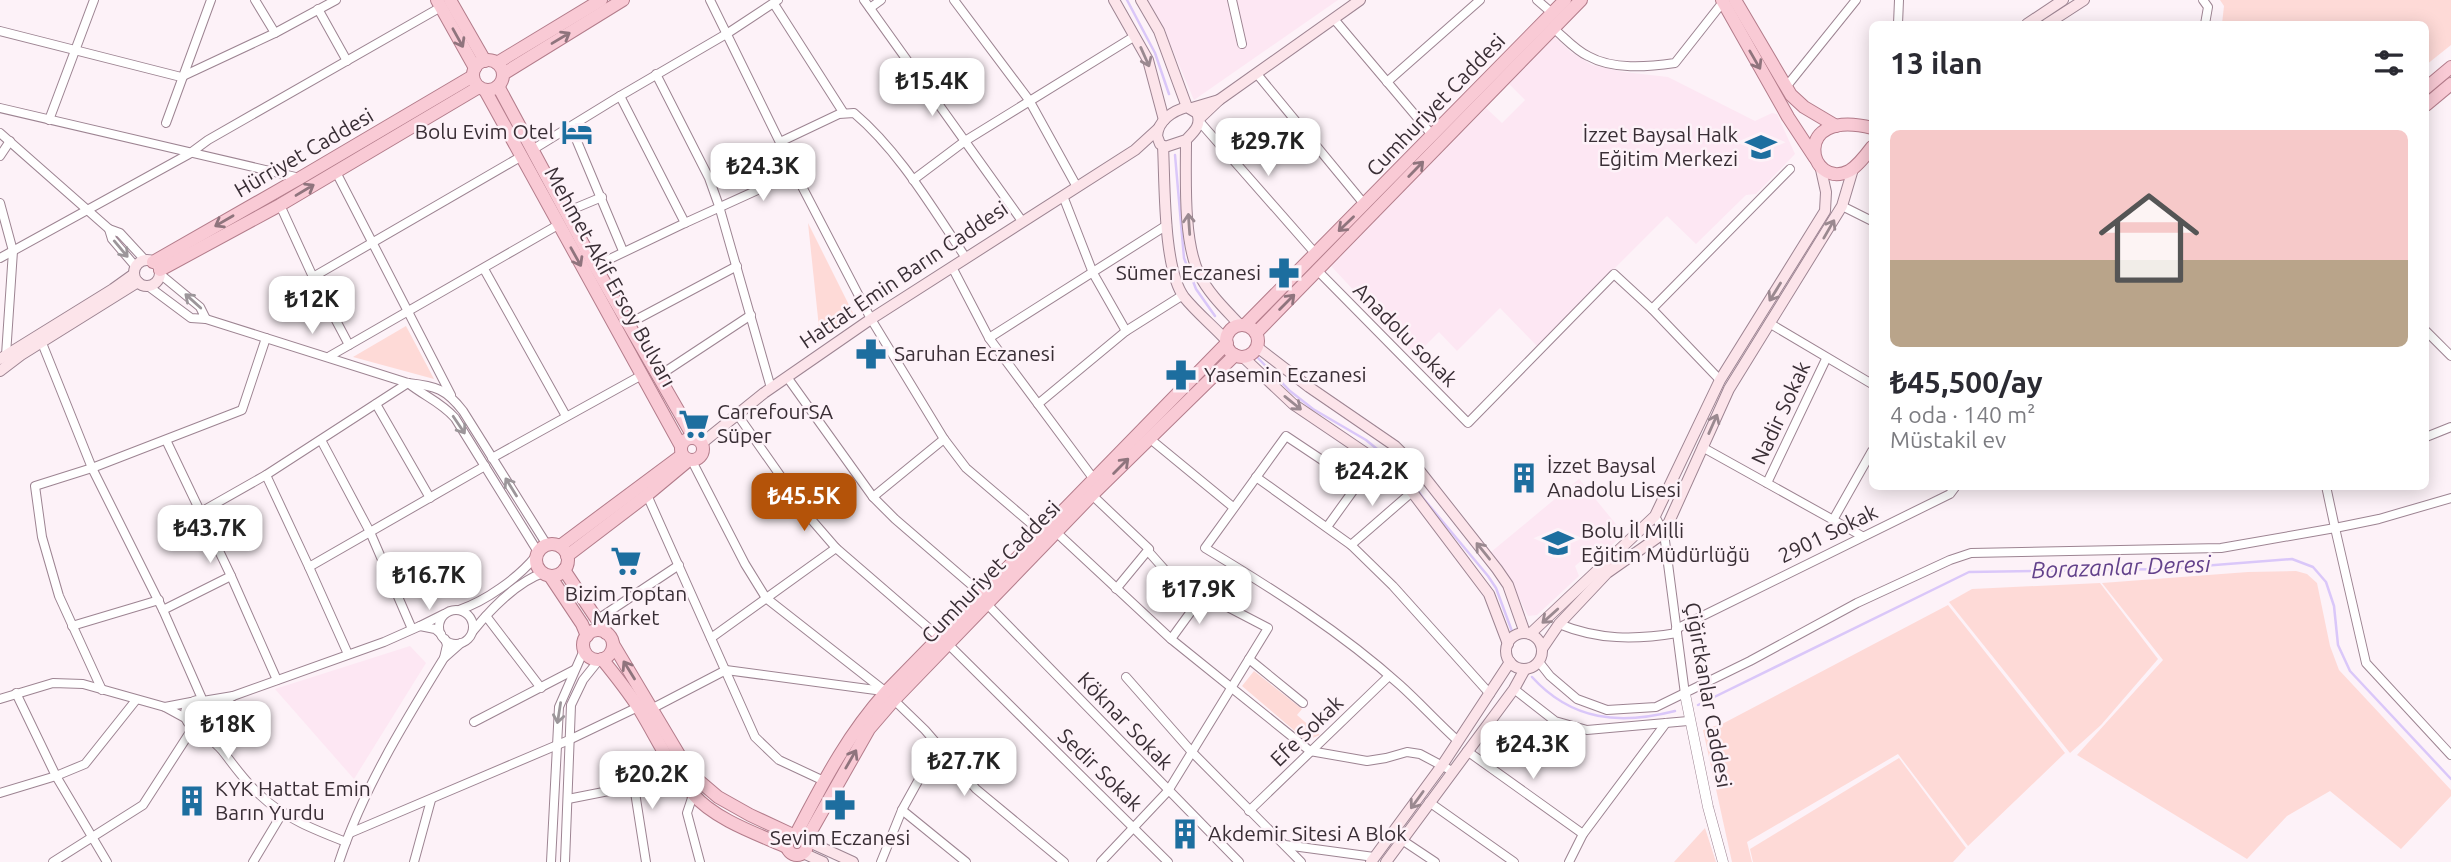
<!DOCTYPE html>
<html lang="tr">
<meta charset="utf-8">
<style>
body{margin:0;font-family:Ubuntu,sans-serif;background:#f7f7f7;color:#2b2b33;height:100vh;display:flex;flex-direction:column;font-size:26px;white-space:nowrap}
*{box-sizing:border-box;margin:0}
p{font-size:23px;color:#7c7c81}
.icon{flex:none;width:38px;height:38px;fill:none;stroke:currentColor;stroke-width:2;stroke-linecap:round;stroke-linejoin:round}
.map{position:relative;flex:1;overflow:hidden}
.details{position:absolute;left:1869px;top:21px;width:560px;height:469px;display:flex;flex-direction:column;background:#fff;border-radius:10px;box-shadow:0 4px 18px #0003}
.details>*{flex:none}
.price{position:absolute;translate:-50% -60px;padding:0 16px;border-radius:14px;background:#fff;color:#222;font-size:23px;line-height:46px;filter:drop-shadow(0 2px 4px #0008)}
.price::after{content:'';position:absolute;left:50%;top:42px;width:21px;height:16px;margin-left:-10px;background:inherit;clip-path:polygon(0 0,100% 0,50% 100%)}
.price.selected{background:#b45309;color:#fff}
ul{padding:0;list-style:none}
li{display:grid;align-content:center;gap:14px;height:371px;padding:0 21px}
li span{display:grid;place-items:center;height:217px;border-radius:10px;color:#555}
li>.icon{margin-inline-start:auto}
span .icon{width:126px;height:126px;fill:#fffc;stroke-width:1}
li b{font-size:30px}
h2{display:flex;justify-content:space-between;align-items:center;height:84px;padding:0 21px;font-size:30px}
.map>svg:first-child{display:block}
</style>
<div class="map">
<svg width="2451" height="862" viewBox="0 0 2451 862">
<rect width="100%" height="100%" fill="#fdf2f8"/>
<g fill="#fde7f3">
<polygon points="1146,0 1338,0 1194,100 1162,25"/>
<polygon points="1555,37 1571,52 1592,65 1624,72 1668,77 1755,121 1772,113 1777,114 1795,154 1756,194 1746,195 1696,244 1667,216 1537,346 1500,308 1457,351 1439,332 1415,356 1331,266 1486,108 1502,123 1525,100 1509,84"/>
<polygon points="1579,479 1624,534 1596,559 1588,555 1575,566 1579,576 1537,615 1528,616 1506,572 1491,552"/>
<polygon points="410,646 426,663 354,779 275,689"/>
</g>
<g fill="#fedad7">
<polygon points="2220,0 2451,0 2451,45 2426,65 2426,24 2222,24 2224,6"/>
<polygon points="808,223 855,317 820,337"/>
<polygon points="406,326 434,379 353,357"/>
<polygon points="2296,571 2307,574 2317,583 2330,646 2339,670 2451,790 2451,796 2401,849 2330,791 2287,816 2247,859 2077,755 2163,660 2102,583 2248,572"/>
<polygon points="2100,583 2158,659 2101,725 2070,753 1949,602 1972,589"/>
<polygon points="1948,605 2065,753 1968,846 1898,754 1747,842 1752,862 1732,862 1703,730 1724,723"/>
<polygon points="1254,671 1302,709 1297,715 1320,735 1310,739 1303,738 1242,686"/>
<polygon points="1899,758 1966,848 1953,862 1753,862 1750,849"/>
<polygon points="1705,828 1716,862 1674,862"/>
</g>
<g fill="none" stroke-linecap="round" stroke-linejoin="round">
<g stroke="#dac7f9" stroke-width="2.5">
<polyline points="1127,0 1155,53 1169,94"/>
<polyline points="1175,155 1184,258 1196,289 1215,316"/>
<polyline points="1257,357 1290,391 1313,409 1366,440 1404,471 1423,498 1488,576 1496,588 1513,634"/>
<path d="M1532,677C1572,721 1620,725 1675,711"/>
<polyline points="1698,705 1969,572 2164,569 2292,559 2313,567 2326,582 2334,606 2338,645 2350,671 2451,779"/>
</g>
<g stroke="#9d8492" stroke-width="10">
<g id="minor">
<polyline points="255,0 275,33 336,0"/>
<polyline points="710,0 795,173 871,319 944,439 966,468 1041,532"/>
<polyline points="864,0 1022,221"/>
<polyline points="954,0 1029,100 1077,187"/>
<polyline points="1232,0 1242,44"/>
<polyline points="1537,0 1552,13"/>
<polyline points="2203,0 2208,7 2205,24"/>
<polyline points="774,4 843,112"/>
<polyline points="870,8 881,0"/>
<polyline points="318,9 347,61"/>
<polyline points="1334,19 1432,135"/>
<polyline points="1898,24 1899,0"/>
<path d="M1553,28C1564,37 1575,50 1588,56C1613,70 1647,67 1675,63L1723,2"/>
<polyline points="0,31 181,77 275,33"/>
<polyline points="656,74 709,178 719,206 771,388"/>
<polyline points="1257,74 1365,205"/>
<polyline points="1387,82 1480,0"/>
<polyline points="1786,87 1856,0"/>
<polyline points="620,96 728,33 778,0"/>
<polyline points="0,108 300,178"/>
<polyline points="49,120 94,0"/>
<polyline points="1199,121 1315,253"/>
<polyline points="166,123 211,0"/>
<polyline points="571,127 623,251"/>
<polyline points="0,133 109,229"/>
<path d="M780,142L839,114L854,113C900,152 932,208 966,258"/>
<polyline points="532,150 620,96 685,223 795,173"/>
<polyline points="0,156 10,141"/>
<polyline points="336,172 451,395"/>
<polyline points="913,180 965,141 1135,36"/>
<polyline points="0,203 13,251 6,355"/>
<polyline points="280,205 313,277 349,345"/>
<polyline points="1842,206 1872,221"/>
<polyline points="566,212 602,197"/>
<polyline points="0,258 189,154 208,140 441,7"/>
<polyline points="595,266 685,223"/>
<polyline points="136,267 112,239 109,229 120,233 145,260"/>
<polyline points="952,267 989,338 1093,478"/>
<polyline points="484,269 566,416"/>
<polyline points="1318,271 1468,423 1614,274 1652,309"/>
<polyline points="313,277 522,156"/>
<polyline points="148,286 191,318 206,319 200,307 160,274"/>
<path d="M206,319L408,383C436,386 446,389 463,411L547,545"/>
<polyline points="1769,323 1872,384"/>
<polyline points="628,324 737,266"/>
<polyline points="1126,331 1183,295"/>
<polyline points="2426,331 2451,356"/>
<polyline points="989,338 1167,225"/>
<polyline points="42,343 92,468 163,610 203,701 233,696 224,702 212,718 214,732 221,749 198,727"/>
<polyline points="330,356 558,225"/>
<polyline points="657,377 751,315"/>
<polyline points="787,377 873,497 895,519 982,594"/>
<polyline points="1720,380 1652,309 1790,169"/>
<path d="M408,383C424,396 441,402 455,418L538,552"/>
<polyline points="376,404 430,498"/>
<polyline points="1038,404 1126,331 1093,273 1063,196"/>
<polyline points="737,414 810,518 836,548 939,637"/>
<polyline points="2426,437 2451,427"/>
<polyline points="1149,438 1233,507"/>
<polyline points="166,440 231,576 277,680"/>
<polyline points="321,440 370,532 412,629"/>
<polyline points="1702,447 1862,536"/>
<polyline points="492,458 642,375"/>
<polyline points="692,461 745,564 766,598 886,692"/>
<polyline points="266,475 309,567 485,466"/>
<polyline points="1256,477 1351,545 1393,586 1490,694"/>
<polyline points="1767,483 1826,359"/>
<polyline points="647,495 755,737 779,760 824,781"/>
<polyline points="1092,495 1149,549 1116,589"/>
<polyline points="873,497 944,439"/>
<polyline points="2451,498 2379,519 2335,528 2366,663 2451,755"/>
<polyline points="199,513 266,475 408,383"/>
<polyline points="1655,516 1664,533 1685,694"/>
<polyline points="1833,520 1872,451"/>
<path d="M1327,527L1358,484L1286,436L1205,548C1273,589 1341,632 1400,685C1420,703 1438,723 1458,741"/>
<polyline points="1056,532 1171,639 1310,751 1367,761 1386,758 1407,752 1420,754 1452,771"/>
<polyline points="1351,545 1412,492"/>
<polyline points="309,567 348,654"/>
<polyline points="987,604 1239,862"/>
<polyline points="163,610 231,576"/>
<path d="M459,610C486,601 518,578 536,556"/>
<circle cx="456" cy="627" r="17"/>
<polyline points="486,616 541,688"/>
<polyline points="598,619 679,565"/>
<path d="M1559,624C1598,640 1635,640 1677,633"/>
<polyline points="72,626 159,600"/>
<polyline points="1676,629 1950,494 1956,486"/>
<path d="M473,631C490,610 517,582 543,573"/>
<polyline points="441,634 435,629 420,626 444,614"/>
<polyline points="711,638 836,548"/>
<polyline points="445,639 447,645 444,658 461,643"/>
<polyline points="1171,639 1203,595"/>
<polyline points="948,644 1168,862"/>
<polyline points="1249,659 1303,703"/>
<polyline points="1539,662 1550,676 1577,699 1607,710 1656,707 1750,661 1857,603 1950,560 1971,553 2221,548 2335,528 2326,486"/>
<polyline points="1126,677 1191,751 1301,862"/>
<polyline points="1514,689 1555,721 1587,730 1688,721"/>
<polyline points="102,690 59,596 42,537 35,486 92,468 242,410 266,338"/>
<polyline points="16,693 56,776 107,862"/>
<polyline points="233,696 384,642 420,626"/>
<polyline points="0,699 53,683 83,684 165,707"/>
<polyline points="894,700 925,730 976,789 1064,862"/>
<circle cx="199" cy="714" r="14"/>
<polyline points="653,708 726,670 883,691"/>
<polyline points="187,719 165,707 191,702"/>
<polyline points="474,722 574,670"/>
<path d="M221,749C233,764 245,782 260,795C284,818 315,830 346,842"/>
<polyline points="1467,751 1583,834"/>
<polyline points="0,793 56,776 85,764 136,700"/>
<polyline points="693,795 687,813 700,862"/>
<polyline points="568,799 634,786"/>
<polyline points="1429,802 1514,862"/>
<polyline points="902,810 966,862"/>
<polyline points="1249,811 1389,676"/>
<polyline points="350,833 569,740 638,707"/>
<polyline points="1402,840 1435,862"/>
<polyline points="1285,845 1374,857"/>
<polyline points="53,862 143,805 194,726"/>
<polyline points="253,862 283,812"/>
<path d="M339,862C363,789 404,723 444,658"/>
<polyline points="414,862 431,800"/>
<polyline points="551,862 559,707 584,650"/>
<polyline points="565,862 571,705 583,680 599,660"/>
<polyline points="646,862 634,786 673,768"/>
<polyline points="881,862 902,810 938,745"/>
<polyline points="1101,862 1168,791 1268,628 1172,578 1148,551"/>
<polyline points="1569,862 1583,834 1666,723"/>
</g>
</g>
<g stroke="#9d8492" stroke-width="11">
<polyline id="tertiary" points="1685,694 1708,807 1723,862"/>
</g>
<g stroke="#9d8492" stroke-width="12">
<g id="secondary">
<polyline points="1114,0 1148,60 1164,120"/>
<polyline points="1141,0 1159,31 1187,107"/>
<polyline points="2027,24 2063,0"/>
<polyline points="2047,24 2084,0"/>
<polyline points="1219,100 1360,0"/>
<polyline points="1192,108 1219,100 1199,119"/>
<path d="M1186,140L1165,147L1160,144L1157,136C1158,121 1172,111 1187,107L1197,113C1202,125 1194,132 1186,140C1186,179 1183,240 1199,274C1209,294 1225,309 1240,325"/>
<path d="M1163,146C1165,182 1163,269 1184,297C1196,312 1213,326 1226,340"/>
<circle cx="147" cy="273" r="13"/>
<polyline points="1257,347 1309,387 1395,446 1419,470 1497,569 1508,585 1525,633"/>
<polyline points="1243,357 1293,404 1392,471 1412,492 1489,594 1508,644"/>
<polyline points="0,359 113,289 134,274"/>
<polyline points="0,371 21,355 138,282"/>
<polyline points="702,443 764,393 871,319 1135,150 1158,129"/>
<circle cx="1524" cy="651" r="18"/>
<polyline points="1530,634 1655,516 1720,380 1825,211 1826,192 1820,165"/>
<polyline points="1542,649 1559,624 1607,573 1664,533 1729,389 1842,206 1853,169"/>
<polyline points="807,841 853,862"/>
<polyline points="803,853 823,862"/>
<polyline points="1371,862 1443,764 1510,662"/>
<polyline points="1386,862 1514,689 1525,669"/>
</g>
</g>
<g stroke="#b37c8b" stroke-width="14">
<g id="primary">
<polyline points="437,0 475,68"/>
<polyline points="450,0 485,61"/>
<polyline points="1722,0 1788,117 1815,158"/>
<polyline points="1735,0 1791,95 1804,107 1836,126"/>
<circle cx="488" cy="75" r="15"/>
<polyline points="497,63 601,0"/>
<polyline points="503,74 623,0"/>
<polyline points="498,86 595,266 694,438"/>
<polyline points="2426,88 2451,67"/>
<polyline points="485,90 681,446"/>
<polyline points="2426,105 2451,84"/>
<path d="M1872,128C1789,107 1809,191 1849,171C1858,166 1866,155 1872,147"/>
<polyline points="153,262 300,178 473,76"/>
<polyline points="160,270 280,205 479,87"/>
<polyline points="1245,325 1565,0"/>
<circle cx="1242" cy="341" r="16"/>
<polyline points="1256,333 1581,0"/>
<circle cx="692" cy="449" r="11"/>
<circle cx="552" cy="560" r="16"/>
<polyline points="560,546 682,455"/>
<polyline points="567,556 647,495 689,460"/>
<polyline points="564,570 606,633"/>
<polyline points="550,576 582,624 587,636"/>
<circle cx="598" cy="645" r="15"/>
<polyline points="613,644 681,758 698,780 718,797 750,815 793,835"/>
<path d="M602,659C615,675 627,690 638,707C656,736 670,768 693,794C714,819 757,834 787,847"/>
<path d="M796,834C824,781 846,737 886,692L1227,343"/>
<circle cx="797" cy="845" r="10"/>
<polyline points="806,840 869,729 894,700 1092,495 1235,355"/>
</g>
</g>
<use href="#minor" stroke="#fff" stroke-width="8"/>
<use href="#tertiary" stroke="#fff" stroke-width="10"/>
<use href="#secondary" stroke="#fce4ea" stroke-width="10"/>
<use href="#primary" stroke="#f9cad5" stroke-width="12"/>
</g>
<defs><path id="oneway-shaft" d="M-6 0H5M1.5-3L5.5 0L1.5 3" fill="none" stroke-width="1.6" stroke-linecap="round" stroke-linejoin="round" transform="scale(1.75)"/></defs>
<g stroke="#8f747d">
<use href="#oneway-shaft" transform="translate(458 38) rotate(61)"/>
<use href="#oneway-shaft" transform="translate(561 38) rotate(-31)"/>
<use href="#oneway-shaft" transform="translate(1755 60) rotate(60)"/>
<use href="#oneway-shaft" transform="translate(1416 169) rotate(-46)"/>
<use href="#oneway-shaft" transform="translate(305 190) rotate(-31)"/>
<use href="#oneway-shaft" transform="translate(224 221) rotate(150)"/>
<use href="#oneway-shaft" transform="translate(1346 224) rotate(136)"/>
<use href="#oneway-shaft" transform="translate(576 257) rotate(61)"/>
<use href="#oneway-shaft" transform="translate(1287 302) rotate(-45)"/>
<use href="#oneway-shaft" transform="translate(1121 466) rotate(-45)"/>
<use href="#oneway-shaft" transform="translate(629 670) rotate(-122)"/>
<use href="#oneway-shaft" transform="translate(851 759) rotate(-60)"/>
</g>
<g stroke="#9a8990">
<use href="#oneway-shaft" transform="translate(1145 57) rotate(66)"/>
<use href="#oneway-shaft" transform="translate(1189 224) rotate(-94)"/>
<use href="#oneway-shaft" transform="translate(1829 229) rotate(-60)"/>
<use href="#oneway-shaft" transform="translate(1775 292) rotate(122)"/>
<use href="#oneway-shaft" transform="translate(1293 403) rotate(39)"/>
<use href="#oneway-shaft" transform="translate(1713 424) rotate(-66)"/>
<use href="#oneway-shaft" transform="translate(1483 551) rotate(-129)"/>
<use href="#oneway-shaft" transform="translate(1550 616) rotate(138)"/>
<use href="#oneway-shaft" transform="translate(1417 800) rotate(126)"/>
</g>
<g stroke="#9c969a">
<use href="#oneway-shaft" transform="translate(121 249) rotate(50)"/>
<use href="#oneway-shaft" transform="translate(193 301) rotate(-138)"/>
<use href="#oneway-shaft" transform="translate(459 425) rotate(56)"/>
<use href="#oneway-shaft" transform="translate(511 487) rotate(-122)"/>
<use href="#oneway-shaft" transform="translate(559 713) rotate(99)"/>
</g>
<defs>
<g id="hotel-bare" transform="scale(2.415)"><path d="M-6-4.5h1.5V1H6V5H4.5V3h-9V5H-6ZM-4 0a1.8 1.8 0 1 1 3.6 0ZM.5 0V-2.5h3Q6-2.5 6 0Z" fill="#1d6e9f" stroke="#fdf2f8" stroke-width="2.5" paint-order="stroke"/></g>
<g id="school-bare" transform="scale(2.415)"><path d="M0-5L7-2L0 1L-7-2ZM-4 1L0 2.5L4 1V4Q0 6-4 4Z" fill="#1d6e9f" stroke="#fdf2f8" stroke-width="2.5" paint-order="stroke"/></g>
<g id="pharmacy-bare" transform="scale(2.415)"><path d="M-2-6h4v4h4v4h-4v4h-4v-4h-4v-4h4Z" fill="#1d6e9f" stroke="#fdf2f8" stroke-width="2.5" paint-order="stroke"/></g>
<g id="supermarket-bare" transform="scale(2.415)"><path d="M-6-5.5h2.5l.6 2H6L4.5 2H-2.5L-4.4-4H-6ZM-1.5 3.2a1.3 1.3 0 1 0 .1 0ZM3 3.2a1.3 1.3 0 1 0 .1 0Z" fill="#1d6e9f" stroke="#fdf2f8" stroke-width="2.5" paint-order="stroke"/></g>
<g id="building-bare" transform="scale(2.415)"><path d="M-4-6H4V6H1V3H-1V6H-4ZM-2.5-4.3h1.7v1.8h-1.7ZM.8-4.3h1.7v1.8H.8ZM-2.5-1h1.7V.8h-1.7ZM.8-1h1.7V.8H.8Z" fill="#1d6e9f" stroke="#fdf2f8" stroke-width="2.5" paint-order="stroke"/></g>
</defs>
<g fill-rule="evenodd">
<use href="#hotel-bare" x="577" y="132"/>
<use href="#school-bare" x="1761" y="147"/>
<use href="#pharmacy-bare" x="1284" y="273"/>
<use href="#pharmacy-bare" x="871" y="354"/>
<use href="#pharmacy-bare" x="1181" y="375"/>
<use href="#supermarket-bare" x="694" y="424"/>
<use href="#building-bare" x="1524" y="478"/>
<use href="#school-bare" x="1558" y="543"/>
<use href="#supermarket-bare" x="626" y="561"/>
<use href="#building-bare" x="192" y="801"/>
<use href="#pharmacy-bare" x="840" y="805"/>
<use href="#building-bare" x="1185" y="834"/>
</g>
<g text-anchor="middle" stroke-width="5" stroke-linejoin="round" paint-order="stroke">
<g font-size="21" fill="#392e35" stroke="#fdf2f8">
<text transform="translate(1436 105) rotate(-46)" y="7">Cumhuriyet Caddesi</text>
<text transform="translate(304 153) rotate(-30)" y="7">Hürriyet Caddesi</text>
<text transform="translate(904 275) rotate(-34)" y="7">Hattat Emin Barın Caddesi</text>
<text transform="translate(610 277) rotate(61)" y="7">Mehmet Akif Ersoy Bulvarı</text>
<text transform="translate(1405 335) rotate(45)" y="7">Anadolu sokak</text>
<text transform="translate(1781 413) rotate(-65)" y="7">Nadir Sokak</text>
<text transform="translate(1828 534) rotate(-26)" y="7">2901 Sokak</text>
<text transform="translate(991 572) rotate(-46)" y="7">Cumhuriyet Caddesi</text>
<text transform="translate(1708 695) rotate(80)" y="7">Çiğirtkanlar Caddesi</text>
<text transform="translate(1125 721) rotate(46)" y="7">Köknar Sokak</text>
<text transform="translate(1307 731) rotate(-44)" y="7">Efe Sokak</text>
<text transform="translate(1100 770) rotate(44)" y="7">Sedir Sokak</text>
</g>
<g font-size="21" fill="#392e35" stroke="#fdf2f8" text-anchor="start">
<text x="554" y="139" text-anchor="end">Bolu Evim Otel</text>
<text x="1738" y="142" text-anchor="end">İzzet Baysal Halk<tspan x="1738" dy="24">Eğitim Merkezi</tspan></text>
<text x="1261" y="280" text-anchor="end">Sümer Eczanesi</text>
<text x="894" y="361">Saruhan Eczanesi</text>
<text x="1204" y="382">Yasemin Eczanesi</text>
<text x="717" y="419">CarrefourSA<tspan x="717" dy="24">Süper</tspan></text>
<text x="1547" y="473">İzzet Baysal<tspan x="1547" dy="24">Anadolu Lisesi</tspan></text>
<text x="1581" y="538">Bolu İl Milli<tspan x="1581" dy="24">Eğitim Müdürlüğü</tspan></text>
<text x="626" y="601" text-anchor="middle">Bizim Toptan<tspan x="626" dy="24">Market</tspan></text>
<text x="215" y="796">KYK Hattat Emin<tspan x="215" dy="24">Barın Yurdu</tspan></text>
<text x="1208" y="841">Akdemir Sitesi A Blok</text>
<text x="840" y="845" text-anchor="middle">Sevim Eczanesi</text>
</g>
<g font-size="23" font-style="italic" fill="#63428b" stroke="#fdf2f8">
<text transform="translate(2121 567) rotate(-2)" y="8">Borazanlar Deresi</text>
</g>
</g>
</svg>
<b class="price" style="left:932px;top:118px">₺15.4K</b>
<b class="price" style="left:1268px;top:178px">₺29.7K</b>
<b class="price" style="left:763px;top:203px">₺24.3K</b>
<b class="price" style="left:312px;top:336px">₺12K</b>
<b class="price" style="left:1372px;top:508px">₺24.2K</b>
<b class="price selected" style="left:804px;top:533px">₺45.5K</b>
<b class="price" style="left:210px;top:565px">₺43.7K</b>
<b class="price" style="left:429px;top:612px">₺16.7K</b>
<b class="price" style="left:1199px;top:626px">₺17.9K</b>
<b class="price" style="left:228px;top:761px">₺18K</b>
<b class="price" style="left:1533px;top:781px">₺24.3K</b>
<b class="price" style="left:964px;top:798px">₺27.7K</b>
<b class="price" style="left:652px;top:811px">₺20.2K</b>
<section class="details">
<h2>13 ilan<svg class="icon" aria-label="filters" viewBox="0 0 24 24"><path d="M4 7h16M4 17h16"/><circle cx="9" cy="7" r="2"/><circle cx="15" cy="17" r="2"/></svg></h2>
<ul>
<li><span style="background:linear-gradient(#f6c9c9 60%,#b9a48a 0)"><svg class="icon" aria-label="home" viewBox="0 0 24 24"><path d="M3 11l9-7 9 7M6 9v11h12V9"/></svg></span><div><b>₺45,500/ay</b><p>4 oda · 140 m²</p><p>Müstakil ev</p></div></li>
</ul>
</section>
</div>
